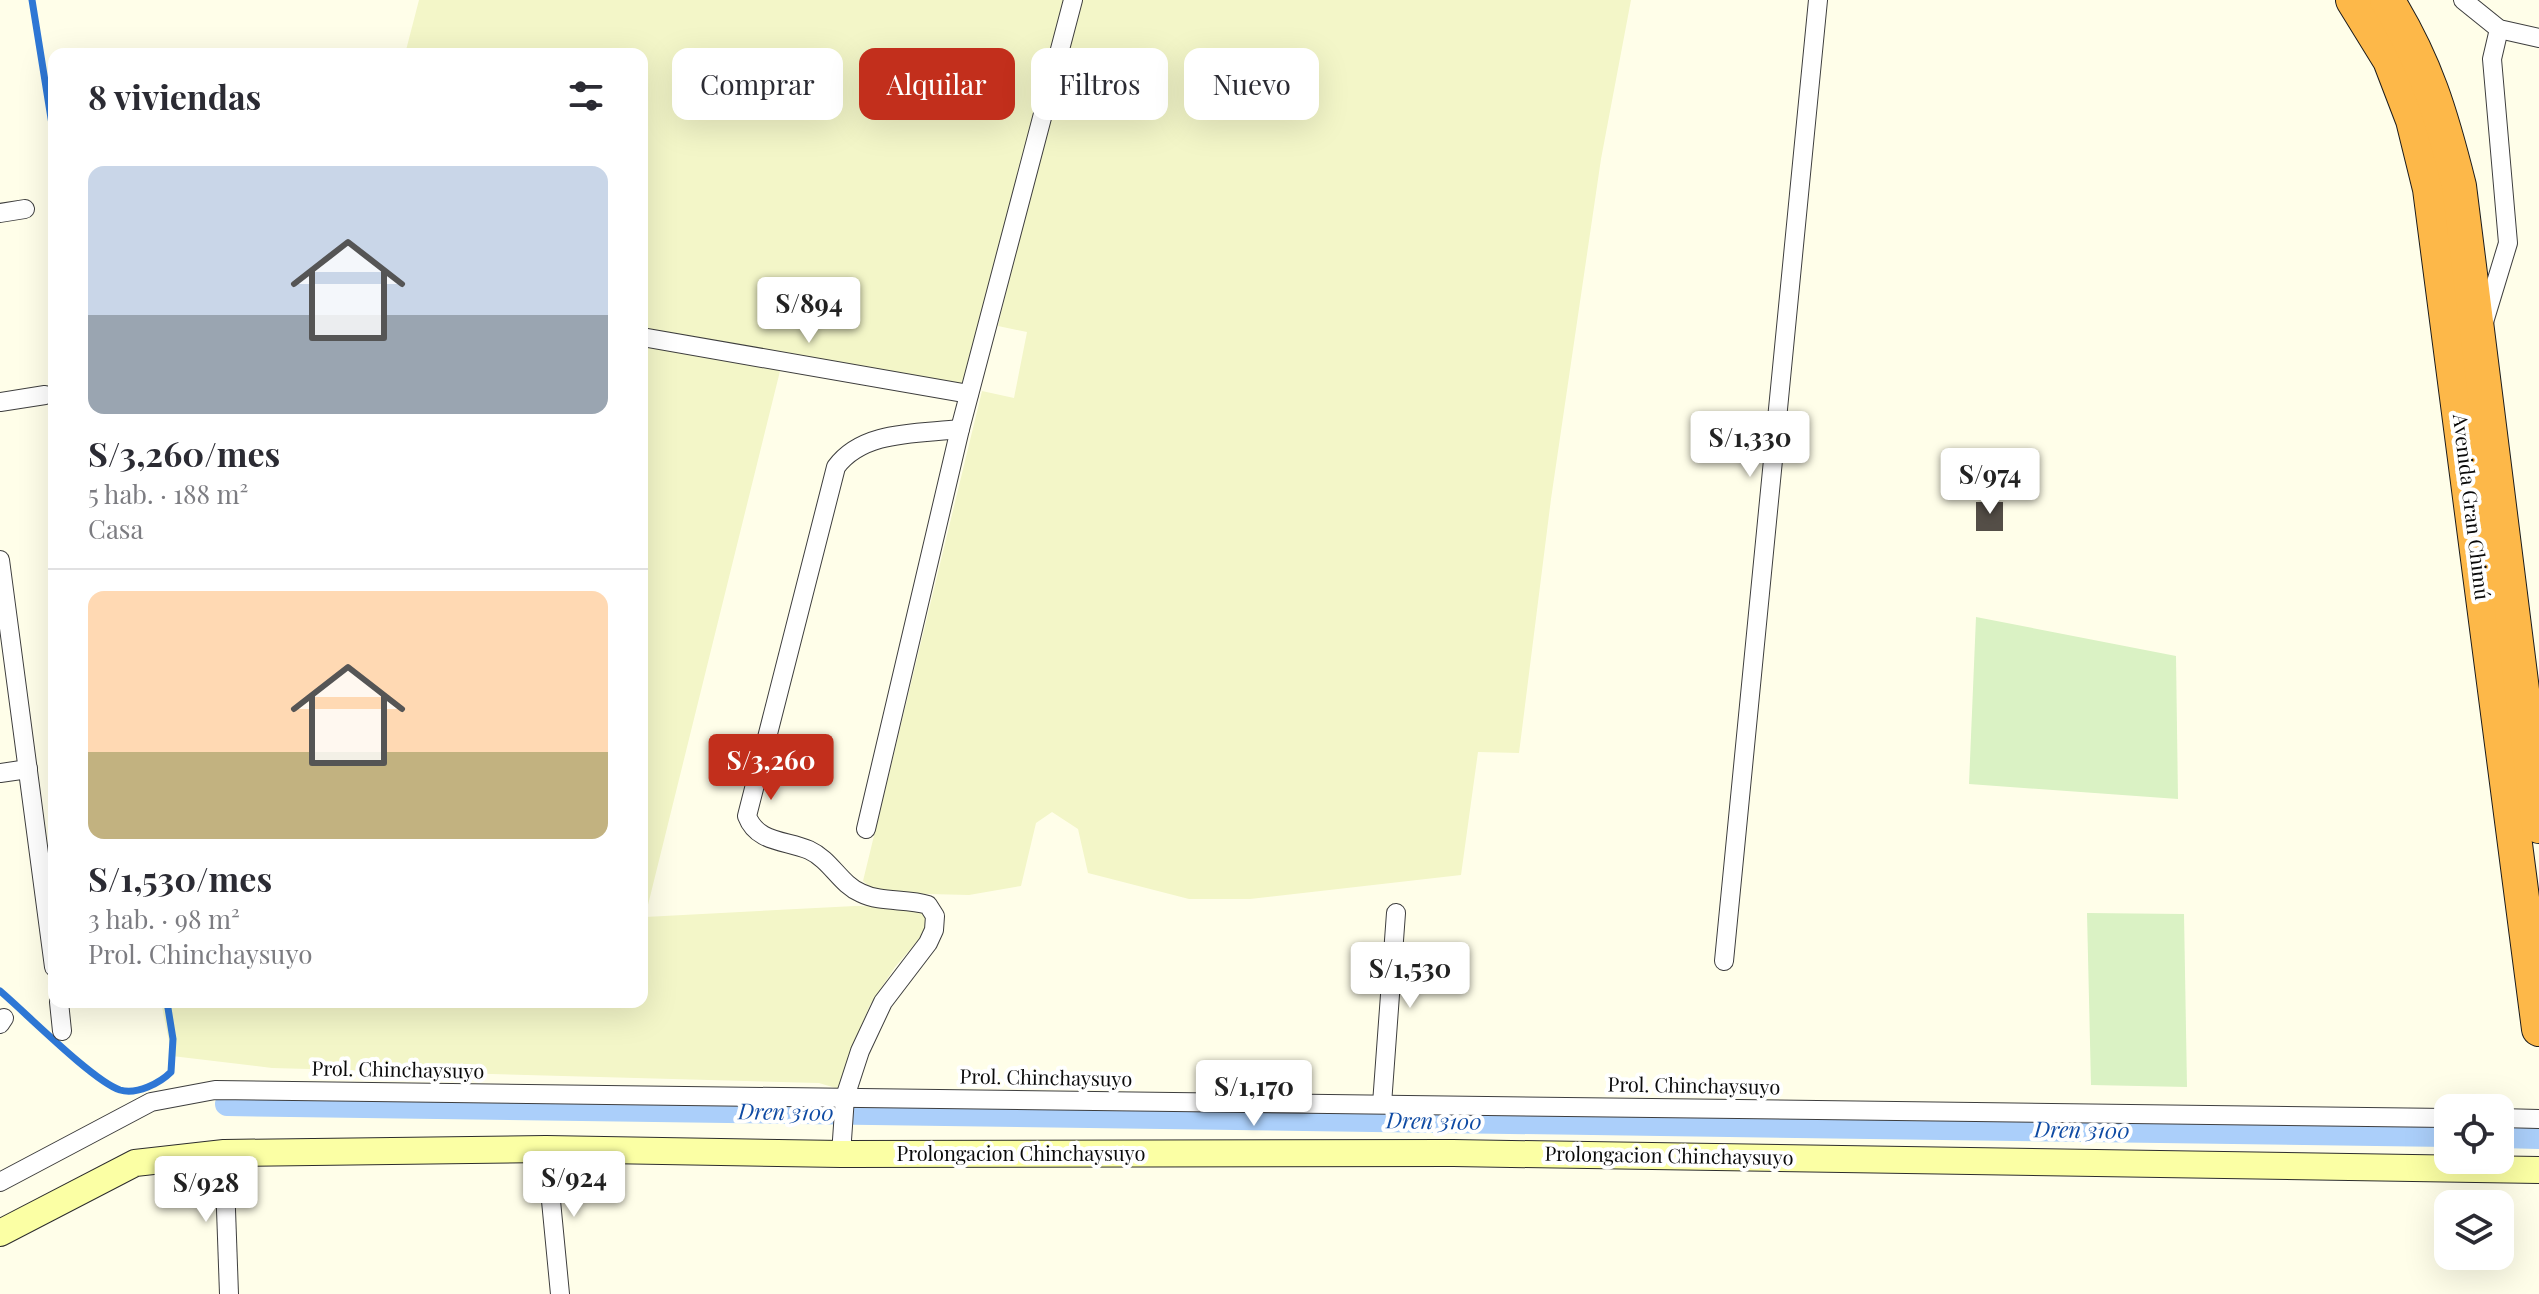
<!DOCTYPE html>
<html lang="es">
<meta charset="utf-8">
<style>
body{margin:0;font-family:"Playfair Display",serif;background:#f2f2f3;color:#2b2b33;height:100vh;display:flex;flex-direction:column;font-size:30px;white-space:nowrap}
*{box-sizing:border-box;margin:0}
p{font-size:26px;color:#7c7c81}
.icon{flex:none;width:44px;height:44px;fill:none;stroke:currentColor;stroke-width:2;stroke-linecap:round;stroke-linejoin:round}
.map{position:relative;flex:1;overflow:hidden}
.panel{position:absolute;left:48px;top:48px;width:600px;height:960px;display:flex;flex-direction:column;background:#fff;border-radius:16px;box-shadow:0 8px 32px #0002}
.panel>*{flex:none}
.top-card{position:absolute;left:672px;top:48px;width:760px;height:72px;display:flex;gap:16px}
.tools{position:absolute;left:2434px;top:1094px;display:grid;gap:16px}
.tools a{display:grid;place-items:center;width:80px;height:80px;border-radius:16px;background:#fff;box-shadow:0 8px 32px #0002;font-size:40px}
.price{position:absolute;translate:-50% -68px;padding:0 18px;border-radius:8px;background:#fff;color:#222;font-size:26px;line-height:52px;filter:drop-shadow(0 2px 4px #0008)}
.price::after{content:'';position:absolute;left:50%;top:48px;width:24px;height:18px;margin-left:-12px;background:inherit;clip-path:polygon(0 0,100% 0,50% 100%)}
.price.current{background:#c22f1c;color:#fff}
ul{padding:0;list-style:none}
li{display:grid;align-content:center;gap:16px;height:424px;padding:0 40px}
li+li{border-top:2px solid #e1e1e2}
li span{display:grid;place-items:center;height:248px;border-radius:16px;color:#555}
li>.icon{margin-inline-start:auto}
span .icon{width:144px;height:144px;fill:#fffc;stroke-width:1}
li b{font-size:34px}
h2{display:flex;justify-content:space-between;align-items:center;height:96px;padding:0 40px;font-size:34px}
.pill{padding:0 28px;border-radius:16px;background:#fff;box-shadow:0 8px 32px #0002;font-size:28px;line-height:72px}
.pill.current{background:#c22f1c;color:#fff}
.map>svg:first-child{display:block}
</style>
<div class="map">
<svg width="2539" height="1294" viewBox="0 0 2539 1294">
<rect width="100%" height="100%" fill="#fffee9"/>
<g fill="#f3f6c8">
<polygon points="419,0 1064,0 965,388 642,330 642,54 405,54"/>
<polygon points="1076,0 1631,0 1601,159 1551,499 1519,753 1478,752 1461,875 1250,899 1189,899 1088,873 1078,829 1052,812 1036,823 1021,886 969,895 888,893 872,889 863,881 982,391 1014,398 1027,332 998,326"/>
<polygon points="642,345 781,367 645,917 855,906 921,907 927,913 927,930 895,967 870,1005 849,1055 839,1089 819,1083 272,1068 172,1056 161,1002 642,1002"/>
</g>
<g fill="#daf2c4">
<polygon points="1976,617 2176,656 2178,799 1969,784"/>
<polygon points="2087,913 2184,914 2187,1087 2091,1085"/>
</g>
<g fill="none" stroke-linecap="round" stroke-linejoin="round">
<g stroke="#2e77d5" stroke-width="7">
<polyline points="32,0 54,137"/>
<path d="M0,991C26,1013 93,1081 120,1090C137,1095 160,1083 171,1072L173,1039L167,1002"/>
</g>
<g stroke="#abcffa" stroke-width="24">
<polyline points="227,1104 2448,1135"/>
<polyline points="2500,1136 2539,1137"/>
</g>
</g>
<rect fill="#544e47" x="1976" y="502" width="27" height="29"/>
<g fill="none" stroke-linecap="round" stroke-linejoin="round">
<g stroke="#3e3e3e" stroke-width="20">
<g id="street">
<polyline points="2463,0 2499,29 2539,38"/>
<polyline points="0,213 25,209"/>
<polyline points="2484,322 2508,243 2492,59 2499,29"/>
<polyline points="642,337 969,394"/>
<polyline points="0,402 45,395"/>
<polyline points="0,560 54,967"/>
<polyline points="0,773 28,769"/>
<polyline points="866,829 960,429 1073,0"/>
<polyline points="1724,961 1818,0"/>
<polyline points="59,1002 62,1031"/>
<polyline points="0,1024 4,1018"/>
<polyline points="1382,1104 1396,913"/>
<polyline points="2500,1118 2539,1119"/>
<polyline points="546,1149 560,1294"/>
<polyline points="224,1153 229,1294"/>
<path d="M841,1154L845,1097L860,1051L883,1002L928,943L934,930L935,916L928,905C907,898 881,903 861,893C840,884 831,860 809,850C786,840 757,843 747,816L836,467C863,430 918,434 960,429"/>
<polyline points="0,1182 151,1102 215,1090 2448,1118"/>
</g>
</g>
<g stroke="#2d2d2d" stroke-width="28">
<polyline id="secondary" points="0,1233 135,1163 224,1153 546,1149 841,1154 1453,1153 2539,1170"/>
</g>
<g stroke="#1c1c1c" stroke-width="36">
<g id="highway">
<polyline points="2353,0 2390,60 2413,120 2430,189 2539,1029"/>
<path d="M2387,0C2426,63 2441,114 2459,186L2539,826"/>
</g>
</g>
<use href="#street" stroke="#fff" stroke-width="18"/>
<use href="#secondary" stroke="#fbffa4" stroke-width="26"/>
<use href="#highway" stroke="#fdb849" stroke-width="34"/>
</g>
<g text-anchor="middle" stroke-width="8" stroke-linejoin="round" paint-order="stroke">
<g font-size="20" fill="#0b0b0b" stroke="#fff">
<text transform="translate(2471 507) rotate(83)" y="7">Avenida Gran Chimú</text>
<text transform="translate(398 1070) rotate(1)" y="7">Prol. Chinchaysuyo</text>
<text transform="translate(1046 1078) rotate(1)" y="7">Prol. Chinchaysuyo</text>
<text transform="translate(1694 1086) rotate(1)" y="7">Prol. Chinchaysuyo</text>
<text x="1021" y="1161">Prolongacion Chinchaysuyo</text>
<text transform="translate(1669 1156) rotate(1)" y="7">Prolongacion Chinchaysuyo</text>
</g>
<g font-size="22" font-style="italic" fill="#0e4aa3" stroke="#fff">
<text transform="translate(786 1112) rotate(1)" y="8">Dren 3100</text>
<text transform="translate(1434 1121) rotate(1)" y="8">Dren 3100</text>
<text transform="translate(2082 1130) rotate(1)" y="8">Dren 3100</text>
</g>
</g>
</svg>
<div class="tools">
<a><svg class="icon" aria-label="locate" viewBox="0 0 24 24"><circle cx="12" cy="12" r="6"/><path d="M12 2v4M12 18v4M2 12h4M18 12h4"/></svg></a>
<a><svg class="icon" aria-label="layers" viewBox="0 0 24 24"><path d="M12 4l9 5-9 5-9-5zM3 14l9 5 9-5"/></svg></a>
</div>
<b class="price" style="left:809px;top:345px">S/894</b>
<b class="price" style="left:1750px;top:479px">S/1,330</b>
<b class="price" style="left:1990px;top:516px">S/974</b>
<b class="price current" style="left:771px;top:802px">S/3,260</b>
<b class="price" style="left:1410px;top:1010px">S/1,530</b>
<b class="price" style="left:1254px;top:1128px">S/1,170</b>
<b class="price" style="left:574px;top:1219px">S/924</b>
<b class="price" style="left:206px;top:1224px">S/928</b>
<div class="top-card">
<a class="pill">Comprar</a>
<a class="pill current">Alquilar</a>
<a class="pill">Filtros</a>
<a class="pill">Nuevo</a>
</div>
<section class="panel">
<h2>8 viviendas<svg class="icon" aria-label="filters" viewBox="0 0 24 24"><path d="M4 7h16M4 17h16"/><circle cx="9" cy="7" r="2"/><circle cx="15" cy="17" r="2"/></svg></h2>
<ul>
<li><span style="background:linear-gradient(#c9d6e8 60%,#9aa5b1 0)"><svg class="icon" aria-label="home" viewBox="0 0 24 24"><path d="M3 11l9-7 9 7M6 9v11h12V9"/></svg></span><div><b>S/3,260/mes</b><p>5 hab. · 188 m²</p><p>Casa</p></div></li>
<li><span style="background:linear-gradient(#ffd9b3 65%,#c2b280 0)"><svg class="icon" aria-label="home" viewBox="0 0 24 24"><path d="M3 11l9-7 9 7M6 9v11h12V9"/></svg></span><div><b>S/1,530/mes</b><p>3 hab. · 98 m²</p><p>Prol. Chinchaysuyo</p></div></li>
</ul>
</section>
</div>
